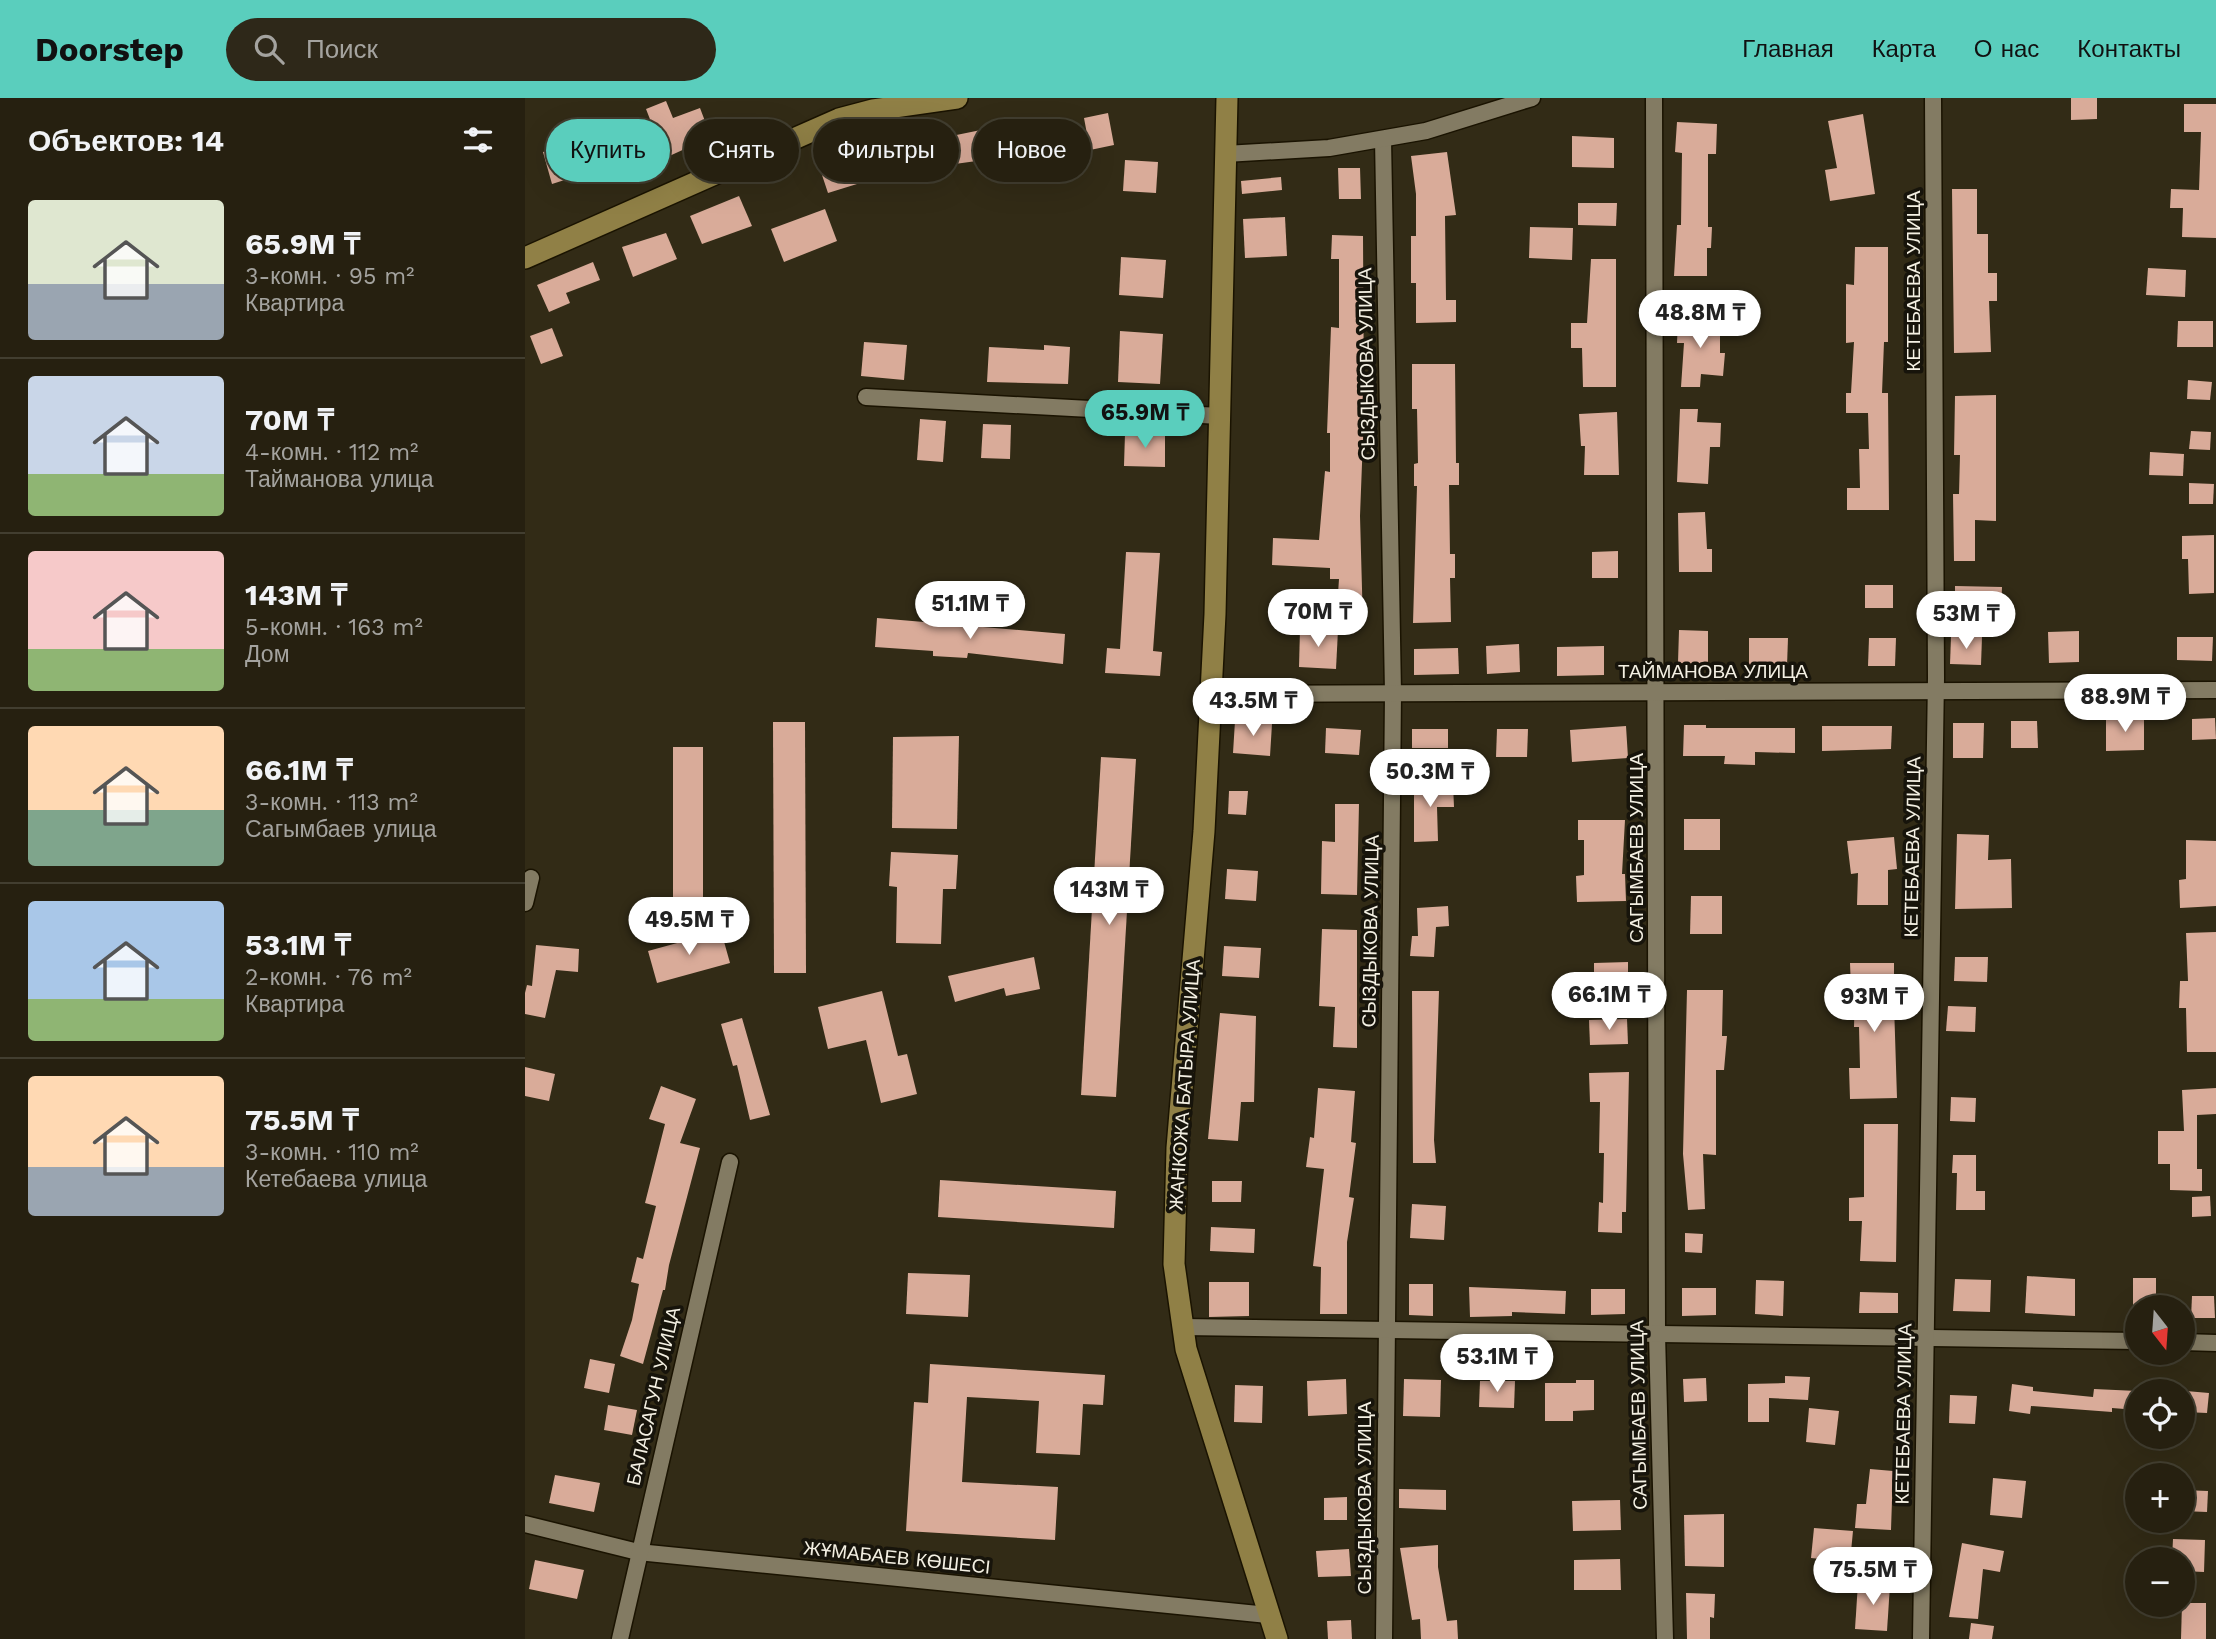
<!DOCTYPE html>
<html lang="ru">
<meta charset="utf-8">
<style>
body{margin:0;font-family:"Work Sans",sans-serif;background:#2e2819;color:#f1f3f6;height:100vh;display:flex;flex-direction:column;font-size:26px;white-space:nowrap}
*{box-sizing:border-box;margin:0}
p{font-size:23px;color:#a4a39f}
.icon{flex:none;width:38px;height:38px;fill:none;stroke:currentColor;stroke-width:2;stroke-linecap:round;stroke-linejoin:round}
.map{position:relative;flex:1;overflow:hidden}
.sheet{display:flex;flex-direction:column;background:#262010;width:525px}
.sheet>*{flex:none}
.banner{position:absolute;left:21px;top:21px;width:665px;height:63px;display:flex;gap:14px}
.needle{width:46px;rotate:163deg}
.fabs{position:absolute;left:1600px;top:1197px;display:grid;gap:14px}
.fabs a{display:grid;place-items:center;width:70px;height:70px;border-radius:50%;background:#262010;box-shadow:0 7px 28px #0002,0 0 0 2px #423e30;font-size:35px}
.price{position:absolute;translate:-50% -60px;padding:0 16px;border-radius:24px;background:#fff;color:#222;font-size:23px;line-height:46px;filter:drop-shadow(0 2px 4px #0008)}
.price::after{content:'';position:absolute;left:50%;top:42px;width:21px;height:16px;margin-left:-10px;background:inherit;clip-path:polygon(0 0,100% 0,50% 100%)}
.price.on{background:#5acebd;color:#111}
ul{padding:0;list-style:none}
li{display:flex;align-items:center;gap:21px;height:175px;padding:0 28px}
li+li{border-top:2px solid #423e30}
li span{display:grid;place-items:center;flex:none;width:196px;height:140px;border-radius:7px;color:#555}
li>.icon{margin-inline-start:auto}
span .icon{width:84px;height:84px;fill:#fffc;stroke-width:1}
li b{font-size:30px}
h2{display:flex;justify-content:space-between;align-items:center;height:84px;padding:0 28px;font-size:30px}
.tag{padding:0 24px;border-radius:32px;background:#262010;box-shadow:0 7px 28px #0002,0 0 0 2px #423e30;font-size:24px;line-height:63px}
.tag.on{background:#5acebd;color:#111}
header{display:flex;align-items:center;gap:42px;box-sizing:border-box;height:98px;padding:0 35px;background:#5acebd;color:#111}
header strong{font-size:33px}
nav{display:flex;gap:38px;margin-inline-start:auto;font-size:24px}
.search{width:490px;height:63px;background:#2e2819;display:flex;align-items:center;gap:18px;box-sizing:border-box;padding:0 24px;border-radius:38px;color:#a4a39f;font-size:26px}
main{display:flex;flex:1;min-height:0}
.map>svg:first-child{display:block}
</style>
<header>
<strong>Doorstep</strong>
<div class="search"><svg class="icon" aria-label="search" viewBox="0 0 24 24"><circle cx="10" cy="10" r="6"/><path d="M15 15l6 6"/></svg>Поиск</div>
<nav><a>Главная</a><a>Карта</a><a>О нас</a><a>Контакты</a></nav>
</header>
<main>
<section class="sheet">
<h2>Объектов: 14<svg class="icon" aria-label="filters" viewBox="0 0 24 24"><path d="M4 7h16M4 17h16"/><circle cx="9" cy="7" r="2"/><circle cx="15" cy="17" r="2"/></svg></h2>
<ul>
<li><span style="background:linear-gradient(#dfe7d0 60%,#9aa5b1 0)"><svg class="icon" aria-label="home" viewBox="0 0 24 24"><path d="M3 11l9-7 9 7M6 9v11h12V9"/></svg></span><div><b>65.9M ₸</b><p>3-комн. · 95 m²</p><p>Квартира</p></div></li>
<li><span style="background:linear-gradient(#c9d6e8 70%,#8fb573 0)"><svg class="icon" aria-label="home" viewBox="0 0 24 24"><path d="M3 11l9-7 9 7M6 9v11h12V9"/></svg></span><div><b>70M ₸</b><p>4-комн. · 112 m²</p><p>Тайманова улица</p></div></li>
<li><span style="background:linear-gradient(#f6c9c9 70%,#8fb573 0)"><svg class="icon" aria-label="home" viewBox="0 0 24 24"><path d="M3 11l9-7 9 7M6 9v11h12V9"/></svg></span><div><b>143M ₸</b><p>5-комн. · 163 m²</p><p>Дом</p></div></li>
<li><span style="background:linear-gradient(#ffd9b3 60%,#7fa58c 0)"><svg class="icon" aria-label="home" viewBox="0 0 24 24"><path d="M3 11l9-7 9 7M6 9v11h12V9"/></svg></span><div><b>66.1M ₸</b><p>3-комн. · 113 m²</p><p>Сагымбаев улица</p></div></li>
<li><span style="background:linear-gradient(#a9c7e8 70%,#8fb573 0)"><svg class="icon" aria-label="home" viewBox="0 0 24 24"><path d="M3 11l9-7 9 7M6 9v11h12V9"/></svg></span><div><b>53.1M ₸</b><p>2-комн. · 76 m²</p><p>Квартира</p></div></li>
<li><span style="background:linear-gradient(#ffd9b3 65%,#9aa5b1 0)"><svg class="icon" aria-label="home" viewBox="0 0 24 24"><path d="M3 11l9-7 9 7M6 9v11h12V9"/></svg></span><div><b>75.5M ₸</b><p>3-комн. · 110 m²</p><p>Кетебаева улица</p></div></li>
</ul>
</section>
<div class="map">
<svg width="1691" height="1541" viewBox="0 0 1691 1541">
<rect width="100%" height="100%" fill="#322b16"/>
<g fill="#d9ab99">
<polygon points="1546,0 1572,0 1572,21 1546,22"/>
<polygon points="141,3 148,20 175,10 186,39 140,60 121,11"/>
<polygon points="1659,6 1691,6 1691,140 1657,139 1658,110 1645,110 1646,91 1674,92 1676,34 1659,34"/>
<polygon points="583,15 589,47 565,52 559,20"/>
<polygon points="1338,16 1350,96 1305,103 1300,72 1312,70 1303,23"/>
<polygon points="1152,24 1192,26 1191,56 1183,56 1183,129 1187,129 1186,150 1182,150 1182,178 1149,178 1152,127 1156,127 1157,55 1150,54"/>
<polygon points="490,25 494,57 365,75 328,74 332,86 303,95 293,65 340,49 340,43 407,42"/>
<polygon points="73,28 84,61 47,72 49,79 27,86 18,54 59,42 56,33"/>
<polygon points="1047,38 1089,40 1089,70 1047,69"/>
<polygon points="106,45 117,72 97,80 86,53"/>
<polygon points="922,54 931,117 920,118 921,202 931,202 931,224 891,225 891,185 886,185 886,138 891,138 891,96 886,58"/>
<polygon points="600,62 633,64 631,95 598,93"/>
<polygon points="813,70 835,70 836,101 814,101"/>
<polygon points="756,79 757,92 717,96 716,83"/>
<polygon points="1427,91 1452,91 1452,136 1463,136 1463,175 1472,175 1472,203 1464,203 1466,254 1429,255"/>
<polygon points="214,98 227,128 177,146 165,118"/>
<polygon points="1053,105 1092,105 1091,128 1053,127"/>
<polygon points="300,111 312,143 259,164 246,131"/>
<polygon points="760,119 762,158 720,160 718,121"/>
<polygon points="1005,129 1048,130 1047,162 1004,160"/>
<polygon points="141,135 152,161 108,179 97,149"/>
<polygon points="807,137 838,138 839,314 835,418 838,527 811,525 814,481 805,481 805,470 747,467 748,440 794,442 800,373 805,374 805,335 802,335 806,229 814,230 814,161 806,161"/>
<polygon points="1330,149 1363,149 1363,244 1359,244 1357,295 1363,295 1364,412 1322,412 1322,390 1335,390 1334,351 1344,351 1343,315 1321,315 1321,295 1326,295 1329,244 1321,245 1321,186 1329,187"/>
<polygon points="596,159 641,162 638,200 594,197"/>
<polygon points="1066,161 1091,161 1091,289 1058,289 1057,250 1046,250 1046,225 1062,225"/>
<polygon points="68,164 75,182 41,195 45,205 24,214 12,187"/>
<polygon points="1623,170 1661,172 1660,199 1621,197"/>
<polygon points="1153,221 1195,222 1195,255 1200,255 1198,278 1176,276 1175,289 1156,289 1159,245 1152,245"/>
<polygon points="1653,223 1688,223 1688,249 1652,249"/>
<polygon points="27,230 38,258 16,266 5,238"/>
<polygon points="595,233 638,236 635,286 593,284"/>
<polygon points="339,244 382,247 379,282 336,278"/>
<polygon points="519,247 545,249 543,286 462,284 464,249 519,252"/>
<polygon points="887,266 930,266 931,365 934,365 934,387 924,387 925,456 930,456 930,480 925,480 926,524 888,525 892,388 889,388 889,366 893,365 892,311 887,311"/>
<polygon points="1663,282 1687,284 1685,302 1662,301"/>
<polygon points="1471,297 1471,423 1450,422 1450,463 1429,463 1428,396 1434,396 1435,357 1429,357 1430,298"/>
<polygon points="1155,311 1173,311 1172,324 1196,325 1195,349 1185,349 1183,386 1152,384"/>
<polygon points="1092,314 1094,377 1059,377 1060,348 1056,348 1054,316"/>
<polygon points="395,321 421,323 418,364 392,362"/>
<polygon points="458,326 486,327 485,361 456,360"/>
<polygon points="1666,333 1686,334 1685,352 1664,351"/>
<polygon points="600,335 640,336 640,369 599,368"/>
<polygon points="1625,354 1659,356 1658,378 1624,377"/>
<polygon points="1664,385 1689,386 1688,406 1664,406"/>
<polygon points="1180,414 1182,451 1187,451 1187,474 1154,474 1153,415"/>
<polygon points="1689,437 1689,495 1664,496 1663,461 1657,461 1657,438"/>
<polygon points="1093,453 1093,480 1067,480 1067,454"/>
<polygon points="601,454 635,455 628,553 637,554 635,578 580,575 582,550 595,551"/>
<rect x="1340" y="487" width="28" height="23"/>
<polygon points="1430,488 1477,489 1476,513 1430,512"/>
<polygon points="352,520 540,536 538,566 443,555 442,560 408,558 408,553 350,549"/>
<polygon points="775,531 813,532 811,571 774,569"/>
<polygon points="1154,532 1183,533 1183,566 1153,565"/>
<polygon points="1554,533 1554,564 1524,565 1523,534"/>
<polygon points="1426,539 1457,539 1456,567 1425,566"/>
<polygon points="1652,539 1688,539 1687,563 1652,562"/>
<polygon points="1224,540 1263,540 1262,568 1224,568"/>
<polygon points="1344,540 1371,540 1370,568 1343,568"/>
<polygon points="994,546 995,574 962,576 961,548"/>
<polygon points="1079,548 1079,577 1032,578 1032,549"/>
<polygon points="933,550 934,576 889,577 889,551"/>
<polygon points="1581,620 1619,620 1619,652 1581,653"/>
<polygon points="1690,620 1691,641 1667,642 1667,621"/>
<polygon points="710,623 747,626 745,658 708,655"/>
<polygon points="1486,623 1512,623 1513,650 1486,650"/>
<polygon points="248,624 280,624 281,875 249,875"/>
<polygon points="1428,625 1459,625 1458,660 1428,660"/>
<polygon points="1159,627 1181,627 1181,630 1270,630 1270,655 1230,654 1230,667 1199,666 1200,658 1158,658"/>
<polygon points="1101,628 1103,660 1047,664 1045,632"/>
<polygon points="1297,628 1367,628 1366,651 1297,653"/>
<polygon points="801,630 836,632 834,657 800,655"/>
<rect x="887" y="631" width="36" height="19"/>
<polygon points="972,631 1003,631 1002,659 971,659"/>
<polygon points="434,638 432,731 367,730 368,639"/>
<rect x="148" y="649" width="30" height="173"/>
<polygon points="576,659 611,661 591,999 556,997"/>
<polygon points="928,686 929,709 912,709 913,743 889,744 889,687"/>
<polygon points="704,693 723,693 721,717 703,716"/>
<polygon points="810,706 834,706 832,797 796,796 797,743 810,744"/>
<rect x="1159" y="721" width="36" height="31"/>
<polygon points="1053,722 1100,722 1097,776 1100,776 1101,803 1052,804 1051,778 1059,777 1059,742 1053,742"/>
<polygon points="1432,736 1464,737 1463,762 1486,761 1487,810 1430,811"/>
<polygon points="1369,739 1372,771 1363,772 1363,807 1332,807 1333,775 1326,776 1322,743"/>
<polygon points="1661,742 1691,743 1691,808 1655,810 1654,782 1661,781"/>
<polygon points="366,754 433,757 431,791 418,791 416,846 371,845 372,789 364,788"/>
<polygon points="702,771 733,773 731,803 700,801"/>
<polygon points="1166,798 1197,798 1197,836 1165,836"/>
<polygon points="923,808 924,828 911,829 909,859 885,858 887,838 893,838 892,810"/>
<polygon points="797,831 832,832 832,950 808,949 810,909 794,908"/>
<polygon points="196,833 205,865 132,885 123,853"/>
<polygon points="1691,834 1691,954 1662,954 1661,910 1654,910 1655,883 1663,883 1661,835"/>
<polygon points="11,847 54,851 53,874 31,872 20,920 0,916 0,895 2,887 7,888"/>
<polygon points="699,848 736,850 734,880 697,878"/>
<polygon points="509,859 515,891 481,898 479,890 430,904 423,878"/>
<polygon points="1430,859 1463,859 1462,884 1429,883"/>
<polygon points="1103,864 1103,888 1069,889 1069,865"/>
<polygon points="1325,865 1369,865 1369,882 1354,881 1353,905 1369,906 1372,1000 1325,1001 1324,970 1335,970 1334,929 1329,929 1330,891 1326,891"/>
<polygon points="1162,892 1198,892 1197,938 1202,938 1199,972 1191,972 1191,1057 1178,1056 1180,1111 1163,1112 1158,1056"/>
<polygon points="357,893 373,958 382,956 392,996 356,1005 341,942 303,951 293,909"/>
<polygon points="887,893 914,893 909,1042 911,1065 888,1065"/>
<polygon points="1423,908 1451,909 1450,934 1421,933"/>
<polygon points="695,915 731,918 729,1004 716,1004 713,1043 683,1041"/>
<polygon points="217,920 245,1017 225,1022 212,967 208,968 196,926"/>
<polygon points="1102,921 1103,946 1065,947 1064,922"/>
<polygon points="0,969 30,976 24,1003 0,998"/>
<polygon points="1104,974 1101,1114 1097,1114 1097,1135 1073,1134 1074,1104 1078,1105 1079,1055 1074,1055 1075,1004 1065,1004 1064,975"/>
<polygon points="136,988 171,1001 155,1045 175,1050 144,1167 140,1192 138,1192 118,1266 95,1258 107,1222 114,1186 106,1184 112,1159 118,1161 131,1108 120,1105 140,1026 124,1021"/>
<polygon points="793,990 830,993 826,1044 831,1045 824,1099 829,1100 822,1144 822,1216 795,1216 796,1169 788,1168 799,1071 781,1069 785,1039 789,1040"/>
<polygon points="1691,990 1691,1016 1672,1017 1672,1071 1677,1071 1677,1093 1645,1092 1645,1066 1633,1066 1633,1033 1659,1033 1657,992"/>
<polygon points="1426,999 1451,1000 1450,1024 1425,1023"/>
<polygon points="1339,1026 1373,1026 1371,1164 1335,1163 1337,1123 1324,1123 1324,1100 1339,1099"/>
<polygon points="1428,1057 1451,1057 1451,1093 1460,1093 1460,1112 1431,1112 1432,1075 1427,1075"/>
<polygon points="415,1082 591,1093 589,1130 413,1119"/>
<polygon points="687,1083 717,1083 716,1104 687,1104"/>
<polygon points="1685,1098 1686,1118 1667,1119 1667,1099"/>
<polygon points="887,1106 921,1108 919,1142 885,1140"/>
<polygon points="686,1129 730,1131 729,1155 685,1153"/>
<polygon points="1160,1135 1178,1136 1177,1155 1160,1154"/>
<polygon points="383,1175 445,1177 443,1219 381,1216"/>
<polygon points="1502,1178 1550,1181 1550,1218 1500,1215"/>
<rect x="1608" y="1180" width="23" height="29"/>
<polygon points="1430,1181 1466,1182 1465,1214 1428,1213"/>
<polygon points="1231,1182 1259,1183 1258,1218 1230,1216"/>
<polygon points="684,1184 724,1184 724,1218 684,1219"/>
<polygon points="884,1186 908,1186 908,1218 884,1217"/>
<polygon points="944,1189 1041,1193 1040,1216 987,1214 987,1218 945,1219"/>
<polygon points="1157,1190 1191,1190 1191,1217 1157,1218"/>
<polygon points="1066,1191 1100,1191 1100,1216 1066,1217"/>
<polygon points="1335,1194 1373,1195 1373,1215 1334,1215"/>
<polygon points="1667,1198 1689,1198 1690,1220 1666,1220"/>
<polygon points="65,1261 90,1266 84,1295 59,1290"/>
<polygon points="405,1266 580,1277 578,1307 558,1306 555,1357 511,1355 514,1303 442,1299 437,1384 533,1389 530,1442 381,1433 389,1304 403,1305"/>
<polygon points="1260,1278 1285,1279 1283,1302 1244,1300 1244,1324 1223,1324 1223,1286 1260,1285"/>
<polygon points="1181,1280 1182,1303 1159,1304 1158,1281"/>
<polygon points="821,1281 822,1316 783,1318 782,1283"/>
<polygon points="879,1281 916,1282 915,1319 878,1318"/>
<polygon points="1051,1282 1069,1282 1069,1312 1048,1313 1048,1323 1020,1323 1020,1285 1051,1285"/>
<polygon points="955,1283 990,1283 989,1310 954,1309"/>
<polygon points="1487,1286 1508,1289 1508,1293 1568,1299 1569,1291 1612,1293 1612,1312 1587,1310 1587,1314 1506,1308 1505,1316 1484,1313"/>
<polygon points="710,1287 738,1288 737,1325 709,1324"/>
<polygon points="1661,1293 1684,1295 1682,1315 1660,1314"/>
<polygon points="1425,1297 1452,1298 1450,1326 1424,1325"/>
<polygon points="83,1307 112,1312 107,1337 79,1332"/>
<polygon points="1284,1310 1314,1313 1310,1347 1281,1344"/>
<polygon points="1345,1371 1368,1373 1366,1432 1330,1430 1332,1406 1341,1406"/>
<polygon points="30,1377 75,1385 69,1414 24,1405"/>
<polygon points="1468,1380 1501,1383 1497,1420 1465,1417"/>
<polygon points="874,1391 921,1392 921,1412 874,1410"/>
<polygon points="1657,1392 1683,1393 1682,1414 1657,1413"/>
<polygon points="822,1399 822,1422 799,1422 799,1400"/>
<polygon points="1095,1402 1096,1432 1048,1433 1047,1403"/>
<polygon points="1199,1416 1199,1469 1160,1468 1159,1417"/>
<polygon points="1289,1430 1328,1433 1325,1464 1286,1460"/>
<polygon points="1648,1441 1680,1442 1679,1474 1657,1473 1657,1461 1647,1461"/>
<polygon points="1437,1445 1479,1453 1475,1474 1458,1471 1453,1521 1424,1519"/>
<polygon points="913,1447 913,1469 922,1523 932,1522 933,1541 896,1541 895,1521 887,1522 875,1450"/>
<polygon points="824,1451 826,1478 793,1479 791,1453"/>
<polygon points="1095,1461 1096,1492 1049,1492 1049,1462"/>
<polygon points="10,1462 59,1472 52,1501 4,1491"/>
<polygon points="1333,1485 1365,1487 1362,1533 1330,1531"/>
<polygon points="1161,1495 1190,1496 1189,1520 1185,1519 1185,1541 1162,1541"/>
<polygon points="1657,1505 1681,1505 1681,1541 1656,1541"/>
<polygon points="826,1522 827,1541 803,1541 802,1523"/>
<polygon points="1446,1525 1469,1528 1467,1541 1444,1541"/>
</g>
<g fill="none" stroke-linecap="round" stroke-linejoin="round">
<g stroke="#1a1301" stroke-width="19">
<g id="street">
<polyline points="1129,0 1132,1236 1140,1541"/>
<polyline points="858,41 868,595 859,1541"/>
<polyline points="700,56 804,50 901,33 1007,0"/>
<polyline points="341,299 695,318"/>
<polyline points="686,596 1691,592"/>
<polyline points="0,805 6,780"/>
<polyline points="658,1229 1612,1243"/>
<polyline points="1657,1244 1691,1245"/>
<polyline points="0,1426 113,1454 743,1517"/>
<polyline points="95,1541 205,1064"/>
<polyline points="1396,1541 1411,580 1408,0"/>
</g>
</g>
<g stroke="#1a1301" stroke-width="24">
<g id="secondary">
<polyline points="702,0 690,516 679,733 652,1050 649,1166 661,1251 752,1541"/>
<polyline points="0,160 314,21 348,12 432,0"/>
</g>
</g>
<use href="#street" stroke="#837b63" stroke-width="16"/>
<use href="#secondary" stroke="#908046" stroke-width="21"/>
</g>
<g text-anchor="middle" stroke-width="7" stroke-linejoin="round" paint-order="stroke">
<g font-size="19" fill="#f4f0e3" stroke="#17140b">
<text transform="translate(1388 183) rotate(-90)" y="7">КЕТЕБАЕВА УЛИЦА</text>
<text transform="translate(841 266) rotate(-91)" y="7">СЫЗДЫКОВА УЛИЦА</text>
<text x="1188" y="580">ТАЙМАНОВА УЛИЦА</text>
<text transform="translate(1387 749) rotate(-89)" y="7">КЕТЕБАЕВА УЛИЦА</text>
<text transform="translate(1111 750) rotate(-90)" y="7">САГЫМБАЕВ УЛИЦА</text>
<text transform="translate(845 833) rotate(-89)" y="7">СЫЗДЫКОВА УЛИЦА</text>
<text transform="translate(659 987) rotate(-86)" y="7">ЖАНКОЖА БАТЫРА УЛИЦА</text>
<text transform="translate(128 1298) rotate(-77)" y="7">БАЛАСАГУН УЛИЦА</text>
<text transform="translate(1378 1316) rotate(-89)" y="7">КЕТЕБАЕВА УЛИЦА</text>
<text transform="translate(1113 1317) rotate(-91)" y="7">САГЫМБАЕВ УЛИЦА</text>
<text transform="translate(839 1400) rotate(-90)" y="7">СЫЗДЫКОВА УЛИЦА</text>
<text transform="translate(372 1459) rotate(6)" y="7">ЖҰМАБАЕВ КӨШЕСІ</text>
</g>
</g>
</svg>
<div class="fabs">
<a><svg class="needle" viewBox="-14 -14 28 28"><path d="M0-13l5 13h-10z" fill="#e53935"/><path d="M0 13l5-13h-10z" fill="#a4a39f"/></svg></a>
<a><svg class="icon" aria-label="locate" viewBox="0 0 24 24"><circle cx="12" cy="12" r="6"/><path d="M12 2v4M12 18v4M2 12h4M18 12h4"/></svg></a>
<a>+</a>
<a>−</a>
</div>
<b class="price" style="left:1175px;top:252px">48.8M ₸</b>
<b class="price on" style="left:620px;top:352px">65.9M ₸</b>
<b class="price" style="left:445px;top:543px">51.1M ₸</b>
<b class="price" style="left:793px;top:551px">70M ₸</b>
<b class="price" style="left:1441px;top:553px">53M ₸</b>
<b class="price" style="left:1600px;top:636px">88.9M ₸</b>
<b class="price" style="left:728px;top:640px">43.5M ₸</b>
<b class="price" style="left:905px;top:711px">50.3M ₸</b>
<b class="price" style="left:584px;top:829px">143M ₸</b>
<b class="price" style="left:164px;top:859px">49.5M ₸</b>
<b class="price" style="left:1084px;top:934px">66.1M ₸</b>
<b class="price" style="left:1349px;top:936px">93M ₸</b>
<b class="price" style="left:972px;top:1296px">53.1M ₸</b>
<b class="price" style="left:1348px;top:1509px">75.5M ₸</b>
<div class="banner">
<a class="tag on">Купить</a>
<a class="tag">Снять</a>
<a class="tag">Фильтры</a>
<a class="tag">Новое</a>
</div>
</div>
</main>
